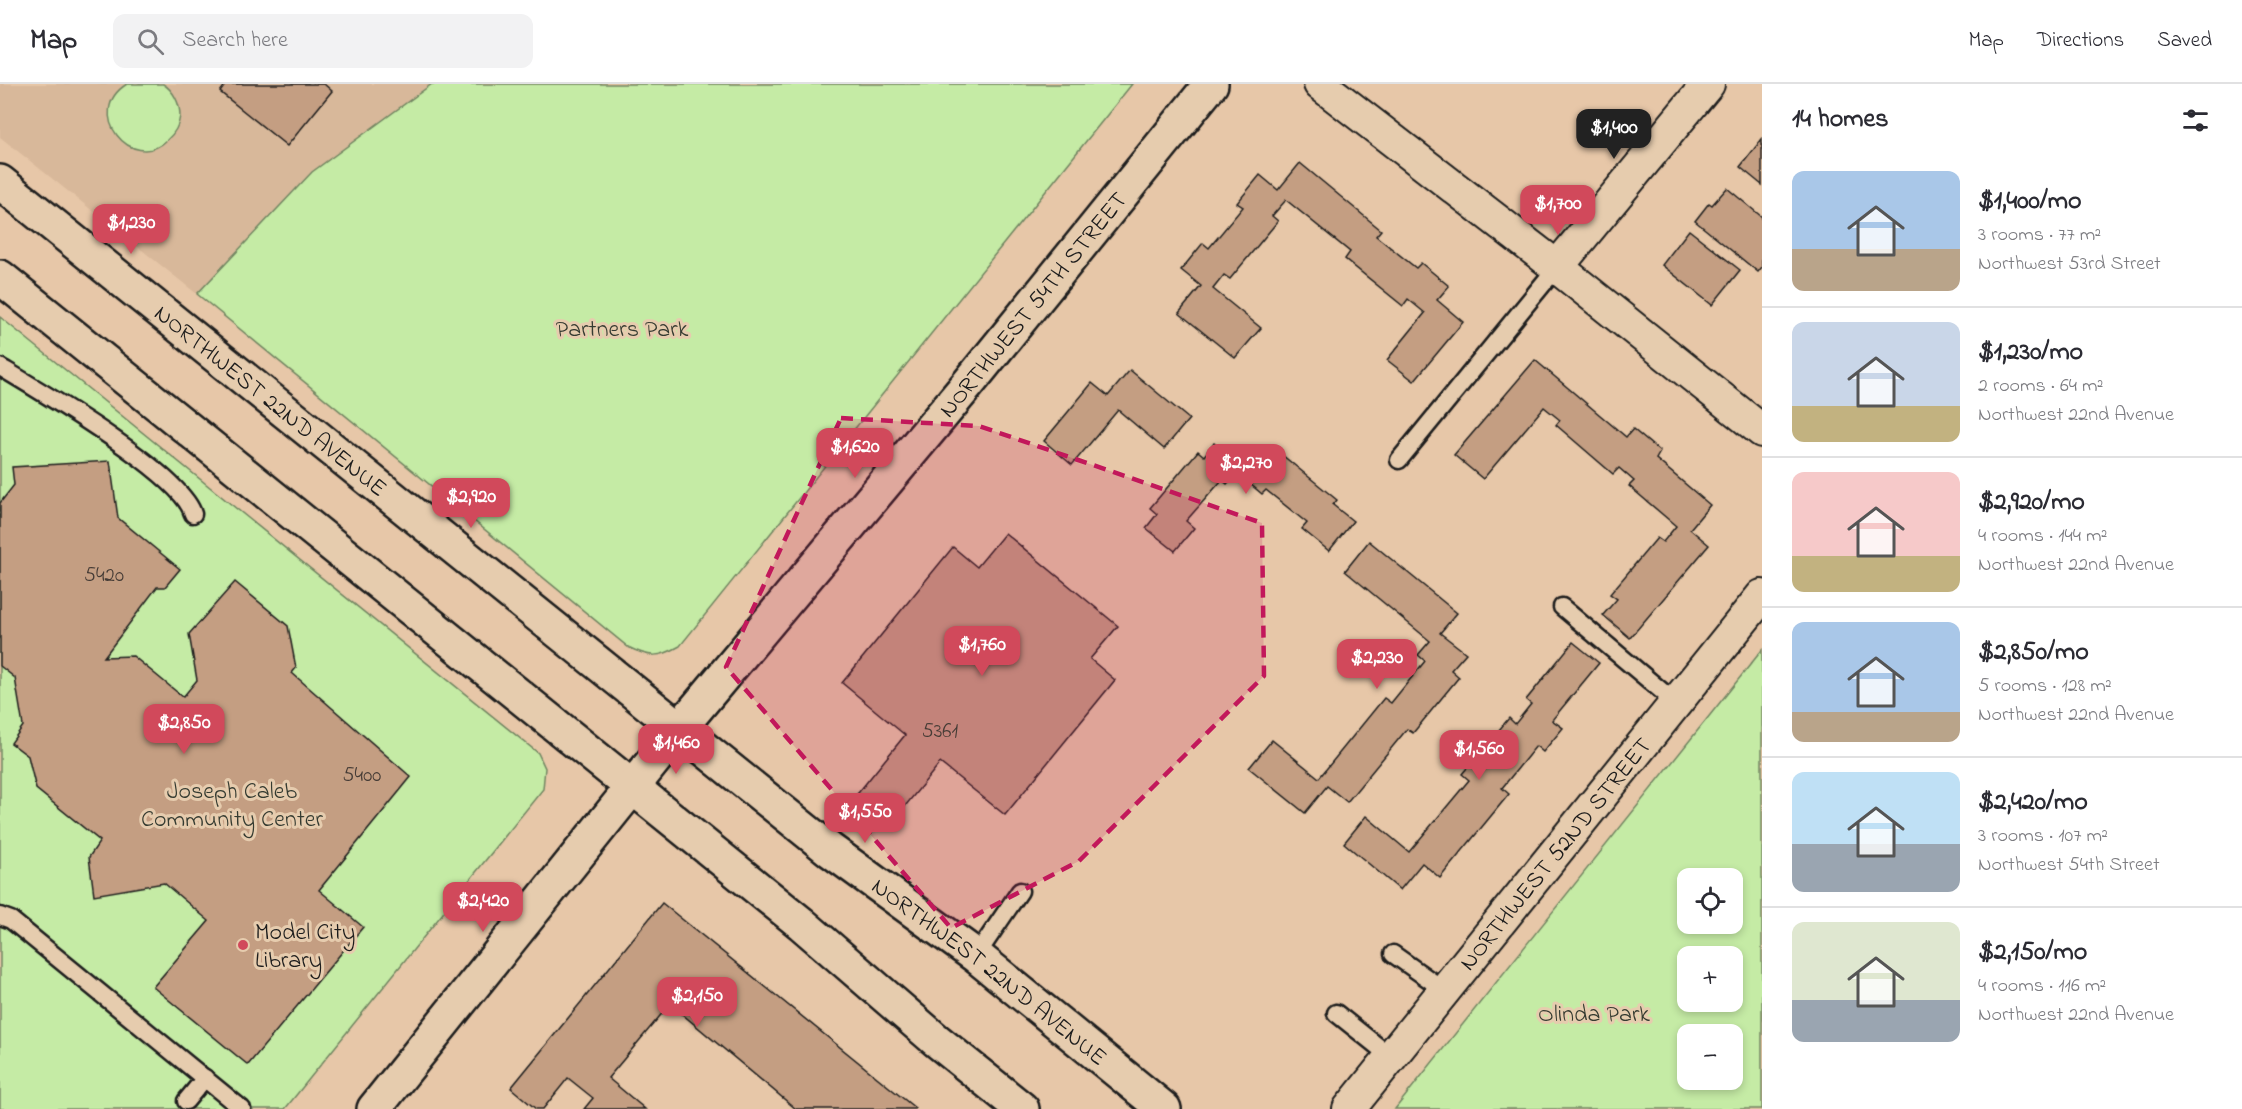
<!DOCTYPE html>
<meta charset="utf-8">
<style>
body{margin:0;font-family:"Indie Flower",sans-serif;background:#f2f2f3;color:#2b2b33;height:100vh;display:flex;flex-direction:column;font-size:22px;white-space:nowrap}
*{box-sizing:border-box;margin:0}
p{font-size:20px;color:#7c7c81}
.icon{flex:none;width:33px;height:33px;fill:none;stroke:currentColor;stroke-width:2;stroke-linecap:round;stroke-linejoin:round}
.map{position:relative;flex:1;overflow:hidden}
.details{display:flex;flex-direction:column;background:#fff;width:480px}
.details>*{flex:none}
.tools{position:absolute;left:1677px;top:784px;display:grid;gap:12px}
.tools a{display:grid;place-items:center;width:66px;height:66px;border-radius:12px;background:#fff;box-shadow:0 3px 9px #0003;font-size:30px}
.price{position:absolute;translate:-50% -51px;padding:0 14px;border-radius:12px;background:#d1495b;color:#fff;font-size:20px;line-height:39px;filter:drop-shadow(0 2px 3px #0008)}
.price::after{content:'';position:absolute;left:50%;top:36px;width:18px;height:14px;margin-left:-9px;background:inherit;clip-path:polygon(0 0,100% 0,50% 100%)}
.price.current{background:#222;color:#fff}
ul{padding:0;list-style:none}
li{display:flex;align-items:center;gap:18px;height:150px;padding:0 30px}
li+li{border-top:2px solid #e1e1e2}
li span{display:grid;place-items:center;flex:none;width:168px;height:120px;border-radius:12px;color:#555}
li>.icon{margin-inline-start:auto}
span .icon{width:72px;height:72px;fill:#fffc;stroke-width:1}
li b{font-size:26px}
h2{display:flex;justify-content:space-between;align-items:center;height:72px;padding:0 30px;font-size:26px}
header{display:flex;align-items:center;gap:36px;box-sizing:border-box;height:84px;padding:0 30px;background:#fff;border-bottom:2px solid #e1e1e2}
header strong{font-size:28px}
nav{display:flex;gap:33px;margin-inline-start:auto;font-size:21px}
.search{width:420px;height:54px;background:#f2f2f3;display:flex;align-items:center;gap:15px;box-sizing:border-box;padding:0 21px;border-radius:12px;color:#7c7c81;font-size:22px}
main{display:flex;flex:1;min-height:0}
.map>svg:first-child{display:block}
</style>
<header>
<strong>Map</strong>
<div class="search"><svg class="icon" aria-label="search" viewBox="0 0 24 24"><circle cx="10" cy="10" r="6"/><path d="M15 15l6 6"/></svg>Search here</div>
<nav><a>Map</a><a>Directions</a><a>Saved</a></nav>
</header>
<main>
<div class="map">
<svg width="1762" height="1025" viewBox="0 0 1762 1025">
<rect width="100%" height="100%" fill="#e7c7a8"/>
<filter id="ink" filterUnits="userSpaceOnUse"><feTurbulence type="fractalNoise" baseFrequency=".0167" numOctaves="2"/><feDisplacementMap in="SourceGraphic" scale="12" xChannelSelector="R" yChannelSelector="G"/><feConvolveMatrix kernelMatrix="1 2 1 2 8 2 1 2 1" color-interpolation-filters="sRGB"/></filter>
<g filter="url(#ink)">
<polygon fill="#d8b89a" points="0,0 432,0 312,88 197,210 0,53"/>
<g fill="#c5eba5" stroke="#708460" stroke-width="1.5" fill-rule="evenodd">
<path d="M127,0H163C173,6 180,19 180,32C179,41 174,50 167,56C132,90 82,28 127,0Z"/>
<path d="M432,0H1132L680,562C659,574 650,574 628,563L197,210L312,88Z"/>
<polygon points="0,233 538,669 545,684 543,705 285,1025 0,1025"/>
<path d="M1762,566V1025H1395ZM1688,795H1732V840H1688ZM1688,873H1732V918H1688ZM1688,951H1732V996H1688Z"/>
</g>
<g fill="#c49e82" stroke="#1c1c1c" stroke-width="1.5">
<polygon points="226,0 324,0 332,7 287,62 220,8"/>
<polygon points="1762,55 1762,101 1740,83"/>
<polygon points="1300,79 1381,146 1376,152 1416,184 1421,179 1449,202 1437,216 1463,238 1414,297 1387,276 1425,229 1408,215 1403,222 1345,175 1350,168 1286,116 1272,132 1278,137 1230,195 1224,191 1213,205 1261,244 1235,274 1179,229 1201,202 1181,186 1203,159 1209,164 1243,123 1237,119 1260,91 1278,106"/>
<polygon points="1727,104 1762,133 1762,183 1758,188 1695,137 1709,119 1712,121"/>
<polygon points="1689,146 1740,186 1712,221 1662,181"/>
<polygon points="1535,276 1626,353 1633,345 1660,368 1656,375 1710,421 1690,445 1709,461 1630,554 1603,531 1617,515 1610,510 1657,454 1663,458 1676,442 1629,402 1634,397 1619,384 1613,390 1556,341 1560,336 1544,323 1483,395 1454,371"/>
<polygon points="1130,286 1189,335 1164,365 1118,326 1072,381 1044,357 1092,299 1108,312"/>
<polygon points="1214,359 1242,382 1257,362 1276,378 1282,371 1337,416 1333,421 1353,437 1329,467 1302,445 1307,439 1266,406 1262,410 1237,389 1227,400 1222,396 1186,437 1194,444 1175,467 1146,444 1157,430 1150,424 1198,367 1204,372"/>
<polygon points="110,377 118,434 180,485 165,503 157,503 104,573 133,572 183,613 197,596 189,550 235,498 288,542 296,584 292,589 411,693 319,806 363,843 248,981 153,903 209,837 164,799 94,811 89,773 100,757 36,705 28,672 11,659 23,642 15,594 0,582 0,419 14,401 12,383"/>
<polygon points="1005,449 1118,542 1090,575 1115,596 1005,731 940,679 889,742 854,714 905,651 842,599 953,463 977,483"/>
<polygon points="1369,457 1457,529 1440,549 1466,569 1451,586 1459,593 1413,649 1407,645 1347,718 1327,702 1305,729 1249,684 1272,656 1319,694 1384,614 1391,619 1425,577 1418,571 1430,557 1345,487"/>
<polygon points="1573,558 1599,579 1552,636 1563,644 1543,668 1536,662 1502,704 1509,710 1440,794 1422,779 1400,806 1344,759 1366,732 1409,768 1469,696 1462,690 1509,634 1515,640 1531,620 1526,616"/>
<polygon points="662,819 915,1024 914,1025 796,1025 670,920 608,994 645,1025 584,1025 593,1014 568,994 543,1025 536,1025 511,1004"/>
</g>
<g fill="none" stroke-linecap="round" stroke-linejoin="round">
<g stroke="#1c1c1c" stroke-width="21">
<g id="service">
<path d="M0,283C40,307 182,390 193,430"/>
<polyline points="1399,376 1557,183"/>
<polyline points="1562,523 1676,619"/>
<polyline points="0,832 11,836 242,1025"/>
<polyline points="1393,870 1444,906"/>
<polyline points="976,872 1020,807"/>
<polyline points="1336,929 1391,973"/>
<polyline points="186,1017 205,994"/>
</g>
</g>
<g stroke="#1c1c1c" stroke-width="36">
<g id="minor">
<polyline points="1320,0 1557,183 1762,347"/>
<polyline points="1557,183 1708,0"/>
<path id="s1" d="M1349,1025L1762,512"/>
</g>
</g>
<g stroke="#1c1c1c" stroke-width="38">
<g id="secondary">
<path id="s2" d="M0,98L830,766L976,872L1164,1025"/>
<polyline points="0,193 802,840 936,956 1022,1025"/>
<path id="s3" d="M374,1025L679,645L968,300L1211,0"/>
</g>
</g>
<use href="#service" stroke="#e6ccae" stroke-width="16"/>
<use href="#minor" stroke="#e6ccae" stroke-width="32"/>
<use href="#secondary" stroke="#e6ccae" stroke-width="33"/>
</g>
</g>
<path fill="#c2185b" fill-opacity="0.2" stroke="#c2185b" stroke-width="4.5" stroke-dasharray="12 8" stroke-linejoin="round" d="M841,334L979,342L1262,439L1264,592L1079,777L951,844L726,583Z"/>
<circle fill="#d1495b" stroke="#e6ccae" stroke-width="2" cx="243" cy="861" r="6"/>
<g text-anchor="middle" stroke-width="6" stroke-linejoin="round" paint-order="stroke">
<g font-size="21" fill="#463c36">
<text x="104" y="497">5420</text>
<text x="940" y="653">5361</text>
<text x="362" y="697">5400</text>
</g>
<g font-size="24" fill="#1c1c1c" stroke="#e6ccae">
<text dy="8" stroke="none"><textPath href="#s3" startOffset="1040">NORTHWEST 54TH STREET</textPath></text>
<text dy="8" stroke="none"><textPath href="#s2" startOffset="348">NORTHWEST 22ND AVENUE</textPath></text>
<text dy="8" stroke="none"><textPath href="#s1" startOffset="328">NORTHWEST 52ND STREET</textPath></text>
<text dy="8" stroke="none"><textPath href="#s2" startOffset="1266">NORTHWEST 22ND AVENUE</textPath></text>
</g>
<g font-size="24" fill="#353b31" stroke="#e6ccae">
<text x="622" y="252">Partners Park</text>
<text x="232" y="714">Joseph Caleb<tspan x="232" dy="28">Community Center</tspan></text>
<text x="1594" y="937">Olinda Park</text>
</g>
<g font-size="24" fill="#1c1c1c" stroke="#e6ccae" text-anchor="start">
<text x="255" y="855">Model City<tspan x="255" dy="28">Library</tspan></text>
</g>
</g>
</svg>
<div class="tools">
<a><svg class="icon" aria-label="locate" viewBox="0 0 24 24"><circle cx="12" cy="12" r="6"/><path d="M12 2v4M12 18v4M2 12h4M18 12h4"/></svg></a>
<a>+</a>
<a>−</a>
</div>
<b class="price current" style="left:1614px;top:76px">$1,400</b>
<b class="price" style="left:1558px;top:152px">$1,700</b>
<b class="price" style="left:131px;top:171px">$1,230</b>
<b class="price" style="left:855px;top:395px">$1,620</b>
<b class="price" style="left:1246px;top:411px">$2,270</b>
<b class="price" style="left:471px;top:445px">$2,920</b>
<b class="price" style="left:982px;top:593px">$1,760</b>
<b class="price" style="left:1377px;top:606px">$2,230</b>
<b class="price" style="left:184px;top:671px">$2,850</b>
<b class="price" style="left:676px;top:691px">$1,460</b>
<b class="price" style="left:1479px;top:697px">$1,560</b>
<b class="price" style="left:865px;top:760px">$1,550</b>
<b class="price" style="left:483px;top:849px">$2,420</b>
<b class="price" style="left:697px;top:944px">$2,150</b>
</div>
<section class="details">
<h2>14 homes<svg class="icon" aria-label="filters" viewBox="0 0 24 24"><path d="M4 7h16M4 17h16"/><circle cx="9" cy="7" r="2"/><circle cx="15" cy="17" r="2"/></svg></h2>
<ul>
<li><span style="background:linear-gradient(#a9c7e8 65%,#b9a48a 0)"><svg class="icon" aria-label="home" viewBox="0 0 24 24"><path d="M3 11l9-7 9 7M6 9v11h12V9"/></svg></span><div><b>$1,400/mo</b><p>3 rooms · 77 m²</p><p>Northwest 53rd Street</p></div></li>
<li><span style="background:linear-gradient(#c9d6e8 70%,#c2b280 0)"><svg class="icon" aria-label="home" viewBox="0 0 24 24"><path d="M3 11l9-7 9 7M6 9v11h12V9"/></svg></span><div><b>$1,230/mo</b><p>2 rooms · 64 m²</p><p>Northwest 22nd Avenue</p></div></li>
<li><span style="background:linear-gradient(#f6c9c9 70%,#c2b280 0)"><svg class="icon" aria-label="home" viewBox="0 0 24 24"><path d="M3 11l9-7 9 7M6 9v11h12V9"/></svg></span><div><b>$2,920/mo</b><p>4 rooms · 144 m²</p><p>Northwest 22nd Avenue</p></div></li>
<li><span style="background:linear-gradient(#a9c7e8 75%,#b9a48a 0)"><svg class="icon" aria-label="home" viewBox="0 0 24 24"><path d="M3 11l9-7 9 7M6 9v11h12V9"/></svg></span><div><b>$2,850/mo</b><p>5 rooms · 128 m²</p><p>Northwest 22nd Avenue</p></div></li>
<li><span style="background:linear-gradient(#bfe0f5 60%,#9aa5b1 0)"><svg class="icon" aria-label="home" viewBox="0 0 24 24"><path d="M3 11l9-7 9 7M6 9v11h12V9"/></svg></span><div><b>$2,420/mo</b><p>3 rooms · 107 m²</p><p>Northwest 54th Street</p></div></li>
<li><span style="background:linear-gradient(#dfe7d0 65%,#9aa5b1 0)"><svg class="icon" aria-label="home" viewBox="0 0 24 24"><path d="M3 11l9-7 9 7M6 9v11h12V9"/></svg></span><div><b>$2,150/mo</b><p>4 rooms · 116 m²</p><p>Northwest 22nd Avenue</p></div></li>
</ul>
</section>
</main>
